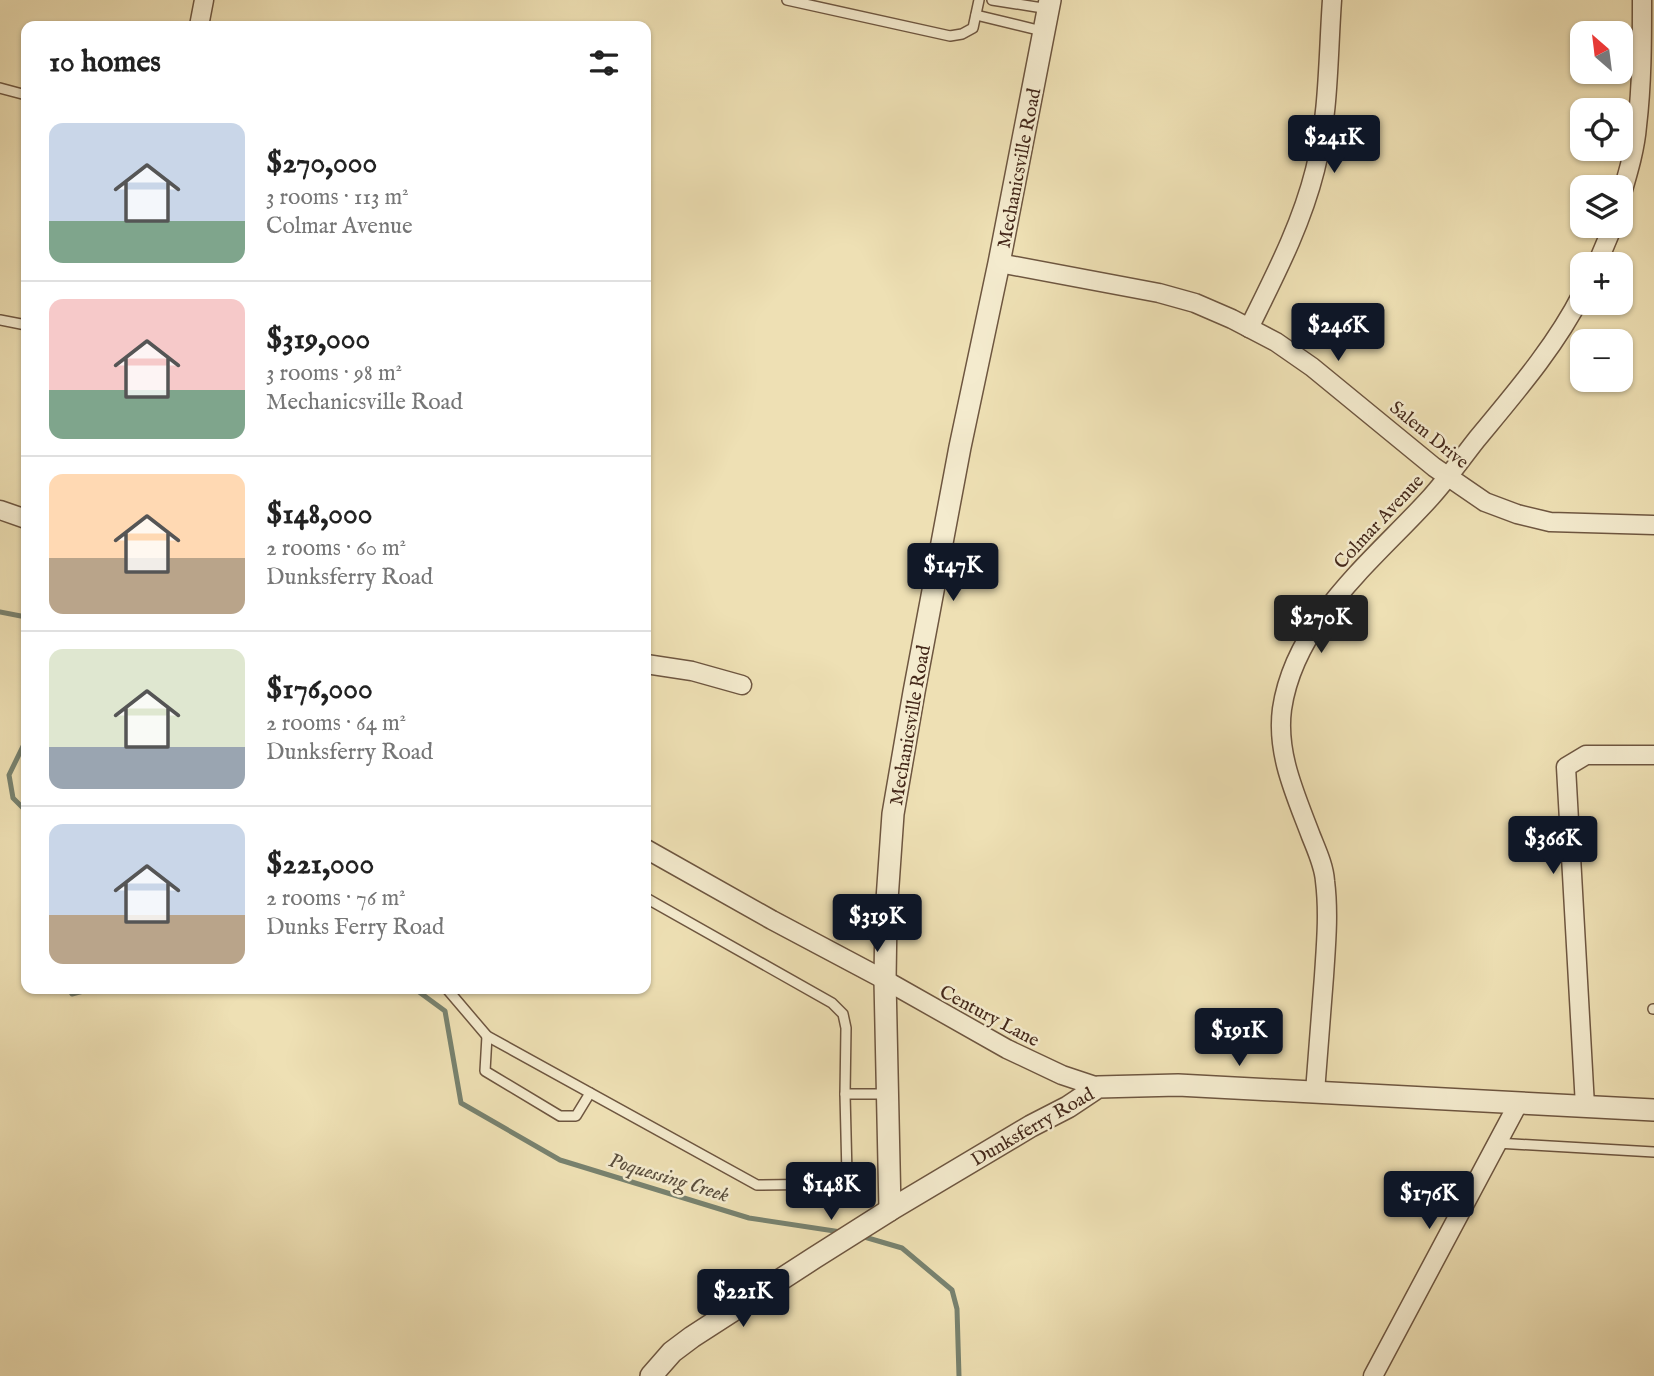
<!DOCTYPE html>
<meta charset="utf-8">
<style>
body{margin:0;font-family:"IM FELL English",serif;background:#f6f6f6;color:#222;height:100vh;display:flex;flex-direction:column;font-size:26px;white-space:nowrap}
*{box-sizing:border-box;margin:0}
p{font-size:23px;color:#767676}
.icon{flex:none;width:38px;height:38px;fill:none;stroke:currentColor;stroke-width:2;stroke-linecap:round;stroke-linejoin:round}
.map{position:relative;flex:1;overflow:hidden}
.side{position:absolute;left:21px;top:21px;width:630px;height:973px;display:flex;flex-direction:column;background:#fff;border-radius:14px;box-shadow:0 2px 5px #0004}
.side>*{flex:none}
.needle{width:46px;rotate:332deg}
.controls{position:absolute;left:1570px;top:21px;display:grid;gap:14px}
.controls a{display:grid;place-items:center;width:63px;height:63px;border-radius:14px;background:#fff;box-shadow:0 2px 5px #0004;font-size:35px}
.price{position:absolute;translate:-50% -60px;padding:0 16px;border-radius:7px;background:#111827;color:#fff;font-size:23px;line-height:46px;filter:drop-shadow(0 2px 4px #0008)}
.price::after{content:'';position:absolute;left:50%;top:42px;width:21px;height:16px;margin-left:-10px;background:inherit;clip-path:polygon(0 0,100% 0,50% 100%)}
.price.selected{background:#222;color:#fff}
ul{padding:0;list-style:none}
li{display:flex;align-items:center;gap:21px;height:175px;padding:0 28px}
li+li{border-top:2px solid #e0e0e0}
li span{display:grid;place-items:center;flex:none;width:196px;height:140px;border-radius:14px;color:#555}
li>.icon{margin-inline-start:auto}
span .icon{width:84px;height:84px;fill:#fffc;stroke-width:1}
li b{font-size:30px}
h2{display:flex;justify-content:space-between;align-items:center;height:84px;padding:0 28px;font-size:30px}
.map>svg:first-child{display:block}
</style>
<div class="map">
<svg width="1654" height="1376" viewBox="0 0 1654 1376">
<rect width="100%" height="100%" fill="#eee0b4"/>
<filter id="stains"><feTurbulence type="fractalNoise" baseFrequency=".00286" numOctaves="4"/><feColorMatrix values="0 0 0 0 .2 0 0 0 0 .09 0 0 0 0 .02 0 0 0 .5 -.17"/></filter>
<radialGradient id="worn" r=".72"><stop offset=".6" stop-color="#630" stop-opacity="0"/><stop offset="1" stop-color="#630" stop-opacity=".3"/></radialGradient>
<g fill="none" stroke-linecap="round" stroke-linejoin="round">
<g stroke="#78826f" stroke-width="5">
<polyline points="0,612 26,617"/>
<polyline points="26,740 9,775 13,798 26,811"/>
<polyline points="69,989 72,994 91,989"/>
<polyline points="415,989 445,1011 461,1103 560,1160 749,1218 841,1232"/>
<polyline points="861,1236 902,1248 952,1290 957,1309 959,1376"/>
</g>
<g stroke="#6e5640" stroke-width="12">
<g id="service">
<polyline points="787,0 950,36 962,34 973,28 979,0"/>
<polyline points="992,0 1049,9"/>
<polyline points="976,15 1042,31"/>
<polyline points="0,88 26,95"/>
<polyline points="0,320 26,325"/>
<polyline points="646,898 832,1003 843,1014 846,1028 845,1094 887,1094"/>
<polyline points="447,989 487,1036 757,1185 834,1184 847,1175 845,1094"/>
<polyline points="1653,1009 1654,1009"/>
<polyline points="487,1036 485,1071 560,1116 576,1116 590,1093"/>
<polyline points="1497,1143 1654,1152"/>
</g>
</g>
<g stroke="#6e5640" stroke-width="21">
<g id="minor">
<polyline points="199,26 204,0"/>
<path d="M1620,200C1627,176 1635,151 1637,126C1642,84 1642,42 1642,0"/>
<polyline points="999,263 1159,293 1195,303 1232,319 1276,342 1312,367 1434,467 1485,502 1517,514 1550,522 1654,525"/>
<polyline points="1597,264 1613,226"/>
<path d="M1249,328C1274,277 1301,226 1315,170C1329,115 1328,56 1332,0"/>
<polyline points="0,510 26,519"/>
<polyline points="646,664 692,671 742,685"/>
<polyline points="646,849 772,920 885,980 1007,1049 1062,1075 1098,1087"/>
<path d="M1315,1092C1318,1054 1321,1015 1324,976C1326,945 1329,913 1325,881C1324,866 1317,851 1311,836C1296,796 1276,754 1282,709C1295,620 1375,559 1431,497C1448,478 1462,458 1477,439C1515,393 1555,347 1582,294"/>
<polyline points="1585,1106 1566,767 1586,755 1654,755"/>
<polyline points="1373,1376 1518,1104"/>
</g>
</g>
<g stroke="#6e5640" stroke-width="24">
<g id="tertiary">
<polyline points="890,1210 885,980 886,914 893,814 914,692 960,447 999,263 1050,0"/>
<polyline points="651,1376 672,1352 692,1337 814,1258 890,1210 1031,1126 1068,1107 1098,1087 1178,1085 1654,1110"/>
</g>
</g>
<use href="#service" stroke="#f4ebce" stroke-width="9"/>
<use href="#minor" stroke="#f4ebce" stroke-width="18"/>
<use href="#tertiary" stroke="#f4ebce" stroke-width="21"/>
</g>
<g text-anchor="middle" stroke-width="5" stroke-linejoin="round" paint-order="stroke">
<g font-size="19" fill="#44281a" stroke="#f4ebce">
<text transform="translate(1018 168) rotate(-79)" y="7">Mechanicsville Road</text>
<text transform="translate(1430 434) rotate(39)" y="7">Salem Drive</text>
<text transform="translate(1378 521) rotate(-47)" y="7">Colmar Avenue</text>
<text transform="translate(909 725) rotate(-80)" y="7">Mechanicsville Road</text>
<text transform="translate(990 1015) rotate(28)" y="7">Century Lane</text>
<text transform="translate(1032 1126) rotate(-30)" y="7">Dunksferry Road</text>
</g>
<g font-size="21" font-style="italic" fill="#5a4e3d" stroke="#f4ebce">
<text transform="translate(669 1177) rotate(17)" y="7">Poquessing Creek</text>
</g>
</g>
<rect width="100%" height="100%" filter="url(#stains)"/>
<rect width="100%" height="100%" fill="url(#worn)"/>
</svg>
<div class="controls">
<a><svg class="needle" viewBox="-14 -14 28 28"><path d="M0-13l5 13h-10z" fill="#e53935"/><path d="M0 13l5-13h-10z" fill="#767676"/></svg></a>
<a><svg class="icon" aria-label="locate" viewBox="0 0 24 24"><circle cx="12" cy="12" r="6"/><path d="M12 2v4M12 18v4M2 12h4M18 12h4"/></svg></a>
<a><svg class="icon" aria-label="layers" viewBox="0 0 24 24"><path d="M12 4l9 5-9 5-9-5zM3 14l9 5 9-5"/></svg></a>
<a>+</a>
<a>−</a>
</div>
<b class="price" style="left:1334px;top:175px">$241K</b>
<b class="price" style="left:1338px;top:363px">$246K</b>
<b class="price" style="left:953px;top:603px">$147K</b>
<b class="price selected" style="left:1321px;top:655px">$270K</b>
<b class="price" style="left:1553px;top:876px">$366K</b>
<b class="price" style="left:877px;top:954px">$319K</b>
<b class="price" style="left:1239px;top:1068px">$191K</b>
<b class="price" style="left:831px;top:1222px">$148K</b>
<b class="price" style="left:1429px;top:1231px">$176K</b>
<b class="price" style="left:743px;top:1329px">$221K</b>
<section class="side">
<h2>10 homes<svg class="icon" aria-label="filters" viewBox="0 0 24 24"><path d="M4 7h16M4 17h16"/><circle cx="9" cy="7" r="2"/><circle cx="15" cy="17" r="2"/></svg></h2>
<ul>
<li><span style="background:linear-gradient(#c9d6e8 70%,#7fa58c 0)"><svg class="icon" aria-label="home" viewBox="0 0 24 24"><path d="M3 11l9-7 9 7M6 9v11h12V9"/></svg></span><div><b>$270,000</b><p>3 rooms · 113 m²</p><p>Colmar Avenue</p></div></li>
<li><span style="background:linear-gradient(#f6c9c9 65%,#7fa58c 0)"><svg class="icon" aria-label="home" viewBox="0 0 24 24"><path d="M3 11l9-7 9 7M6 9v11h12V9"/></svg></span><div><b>$319,000</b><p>3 rooms · 98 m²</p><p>Mechanicsville Road</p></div></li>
<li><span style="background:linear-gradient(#ffd9b3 60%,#b9a48a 0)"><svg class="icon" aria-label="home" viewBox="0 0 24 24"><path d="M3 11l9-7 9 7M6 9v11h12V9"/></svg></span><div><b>$148,000</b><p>2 rooms · 60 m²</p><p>Dunksferry Road</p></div></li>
<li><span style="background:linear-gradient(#dfe7d0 70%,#9aa5b1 0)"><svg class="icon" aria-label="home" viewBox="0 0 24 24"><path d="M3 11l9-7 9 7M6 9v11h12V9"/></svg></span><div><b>$176,000</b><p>2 rooms · 64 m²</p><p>Dunksferry Road</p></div></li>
<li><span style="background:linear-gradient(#c9d6e8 65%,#b9a48a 0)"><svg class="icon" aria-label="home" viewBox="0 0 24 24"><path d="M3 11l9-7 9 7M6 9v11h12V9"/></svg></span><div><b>$221,000</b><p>2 rooms · 76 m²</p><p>Dunks Ferry Road</p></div></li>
</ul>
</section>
</div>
